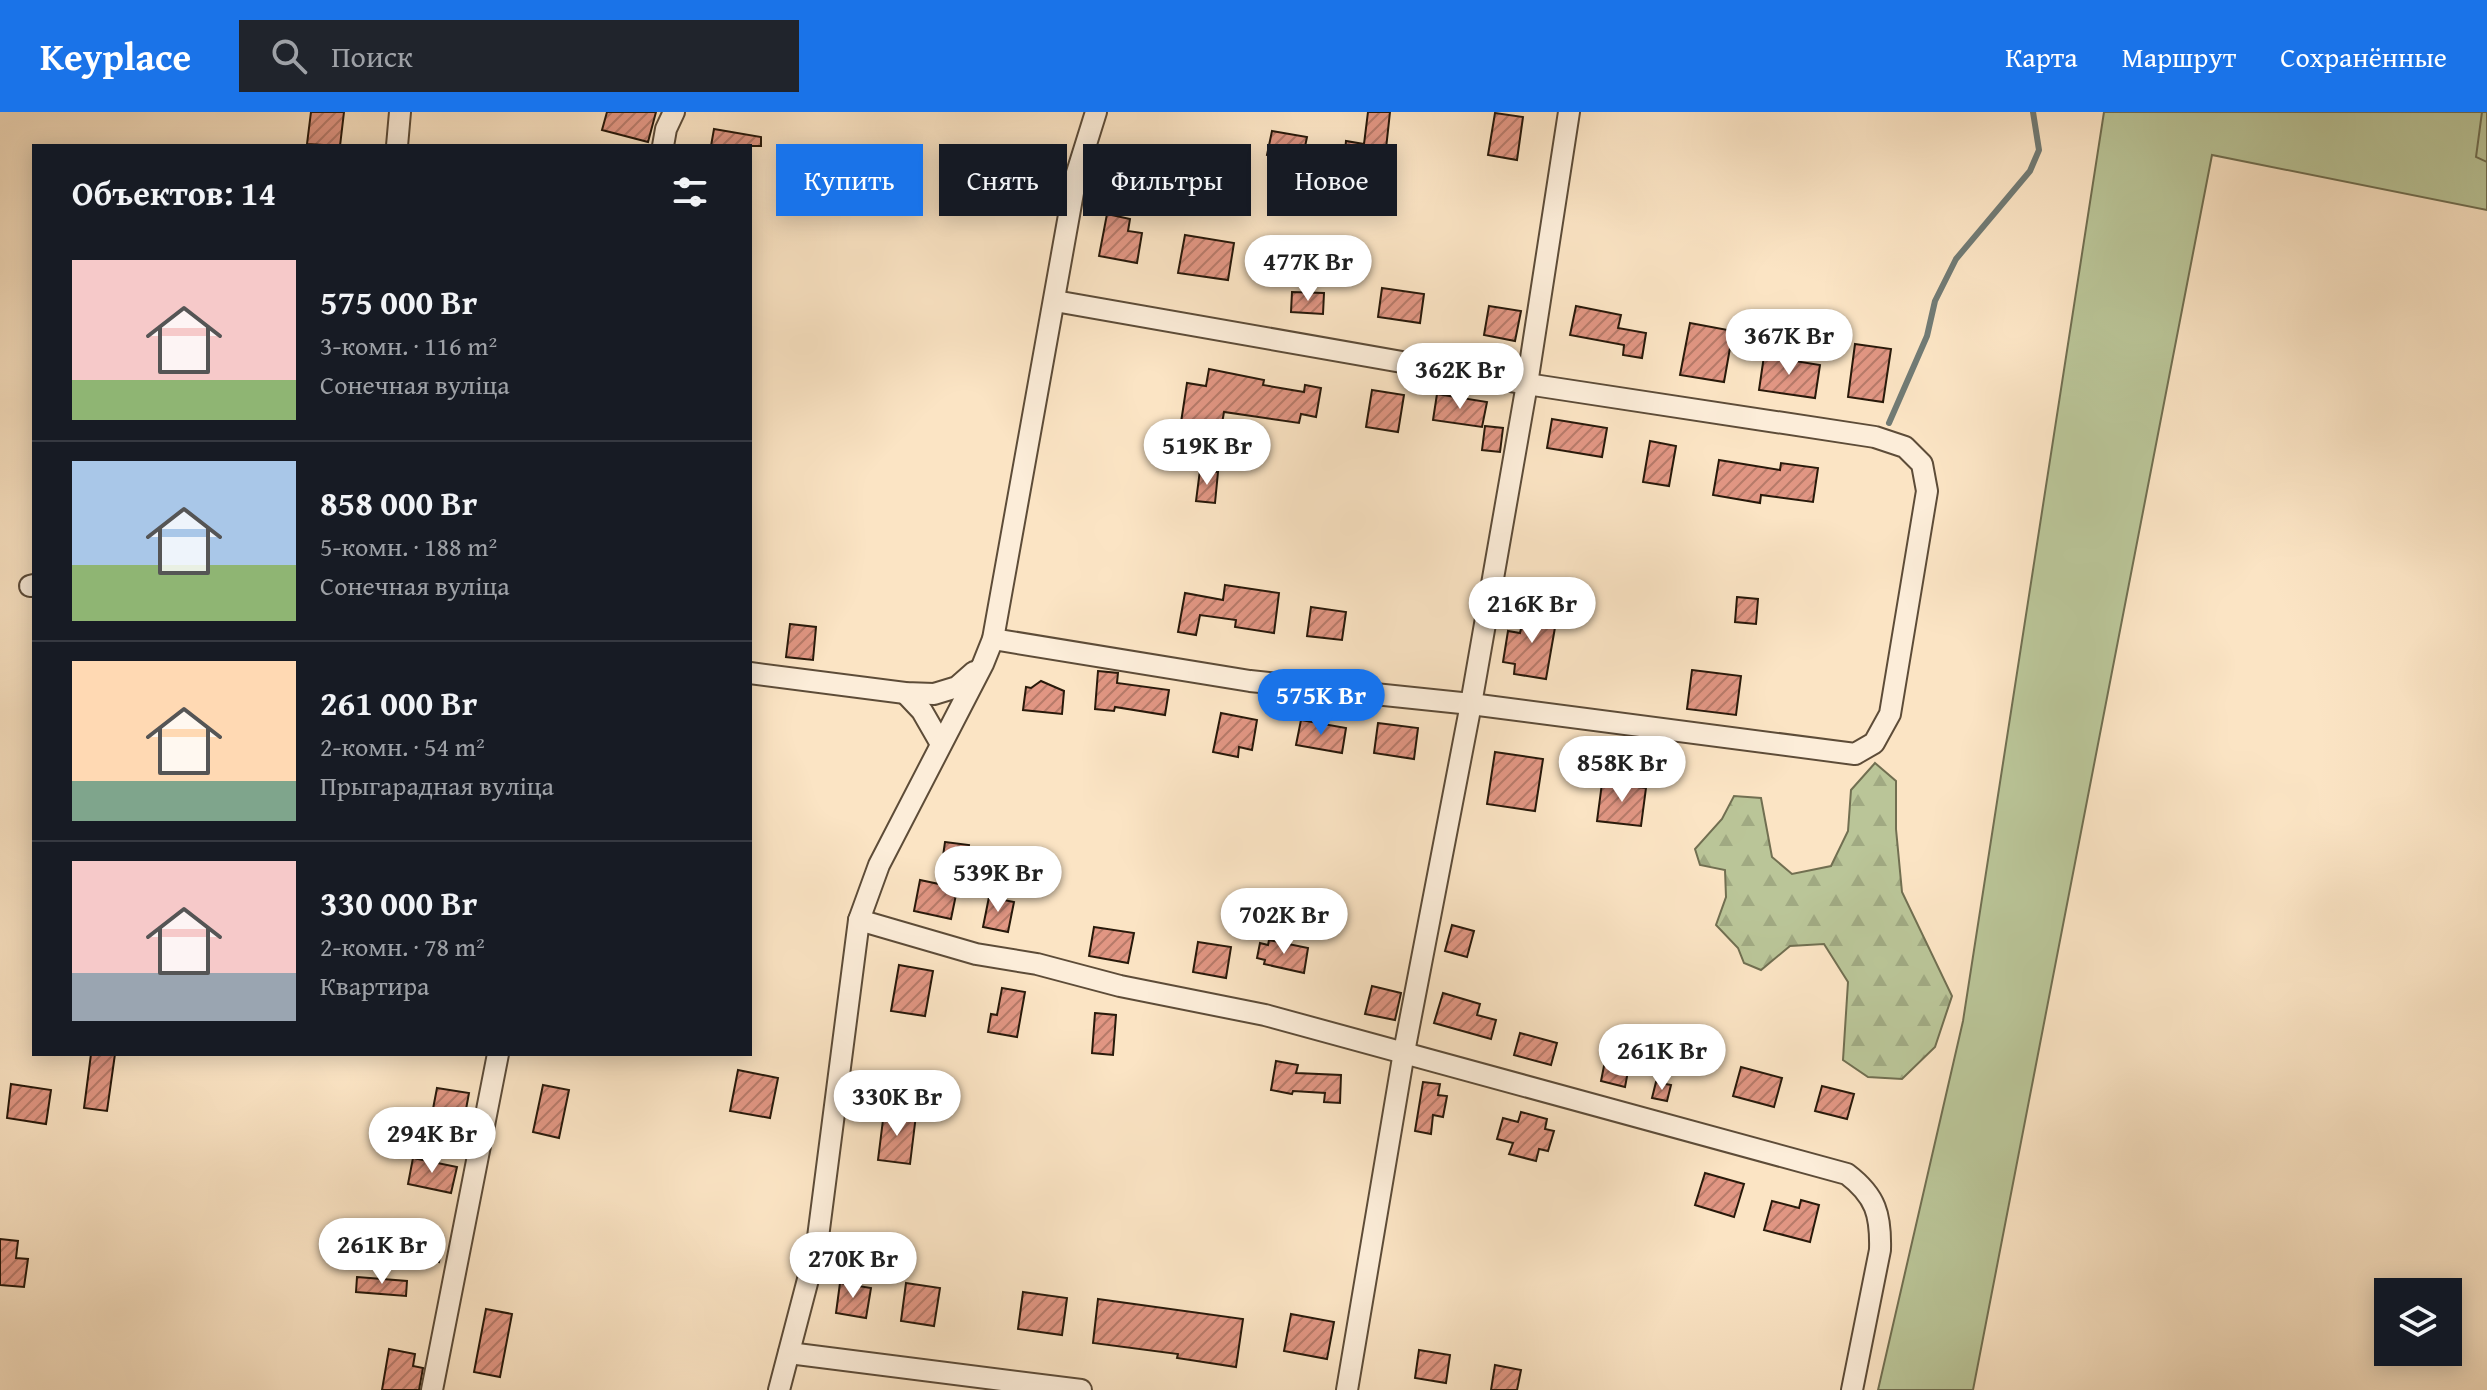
<!DOCTYPE html>
<html lang="ru">
<meta charset="utf-8">
<style>
body{margin:0;font-family:"Gentium Book Plus",serif;background:#20242c;color:#f1f3f6;height:100vh;display:flex;flex-direction:column;font-size:30px;white-space:nowrap}
*{box-sizing:border-box;margin:0}
p{font-size:26px;color:#9ea1a6}
.icon{flex:none;width:44px;height:44px;fill:none;stroke:currentColor;stroke-width:2;stroke-linecap:round;stroke-linejoin:round}
.map{position:relative;flex:1;overflow:hidden}
.side{position:absolute;left:32px;top:32px;width:720px;height:912px;display:flex;flex-direction:column;background:#171b24;border-radius:0px;box-shadow:0 4px 20px #0003}
.side>*{flex:none}
.top-card{position:absolute;left:776px;top:32px;width:760px;height:72px;display:flex;gap:16px}
.fabs{position:absolute;left:2374px;top:1166px;display:grid;gap:16px}
.fabs a{display:grid;place-items:center;width:88px;height:88px;border-radius:0px;background:#171b24;box-shadow:0 4px 20px #0003;font-size:40px}
.price{position:absolute;translate:-50% -68px;padding:0 18px;border-radius:28px;background:#fff;color:#222;font-size:26px;line-height:52px;filter:drop-shadow(0 2px 4px #0008)}
.price::after{content:'';position:absolute;left:50%;top:48px;width:24px;height:18px;margin-left:-12px;background:inherit;clip-path:polygon(0 0,100% 0,50% 100%)}
.price.current{background:#1a73e8;color:#fff}
ul{padding:0;list-style:none}
li{display:flex;align-items:center;gap:24px;height:200px;padding:0 40px}
li+li{border-top:2px solid #363941}
li span{display:grid;place-items:center;flex:none;width:224px;height:160px;border-radius:0px;color:#555}
li>.icon{margin-inline-start:auto}
span .icon{width:96px;height:96px;fill:#fffc;stroke-width:1}
li b{font-size:34px}
h2{display:flex;justify-content:space-between;align-items:center;height:96px;padding:0 40px;font-size:34px}
.tag{padding:0 28px;border-radius:0px;background:#171b24;box-shadow:0 4px 20px #0003;font-size:28px;line-height:72px}
.tag.current{background:#1a73e8;color:#fff}
header{display:flex;align-items:center;gap:48px;box-sizing:border-box;height:112px;padding:0 40px;background:#1a73e8;color:#fff}
header strong{font-size:38px}
nav{display:flex;gap:44px;margin-inline-start:auto;font-size:28px}
.search{width:560px;height:72px;background:#20242c;display:flex;align-items:center;gap:20px;box-sizing:border-box;padding:0 28px;border-radius:0px;color:#9ea1a6;font-size:30px}
.map>svg:first-child{display:block}
</style>
<header>
<strong>Keyplace</strong>
<div class="search"><svg class="icon" aria-label="search" viewBox="0 0 24 24"><circle cx="10" cy="10" r="6"/><path d="M15 15l6 6"/></svg>Поиск</div>
<nav><a>Карта</a><a>Маршрут</a><a>Сохранённые</a></nav>
</header>
<div class="map">
<svg width="2487" height="1278" viewBox="0 0 2487 1278">
<defs>
<pattern id="forest-firs" width="22" height="20" patternUnits="userSpaceOnUse" patternTransform="scale(2)"><rect width="22" height="20" fill="#bac598"/><path d="M5 1l3.5 6h-7zM16 11l3.5 6h-7z" fill="#a0a982"/></pattern>
<pattern id="building-hatch" width="6" height="6" patternUnits="userSpaceOnUse" patternTransform="scale(2)"><rect width="6" height="6" fill="#e19683"/><path d="M-1 1l2-2M0 6l6-6M5 7l2-2" fill="none" stroke="#b67a69"/></pattern>
</defs>
<rect width="100%" height="100%" fill="#fbe4c4"/>
<filter id="stains"><feTurbulence type="fractalNoise" baseFrequency=".0025" numOctaves="4"/><feColorMatrix values="0 0 0 0 .2 0 0 0 0 .09 0 0 0 0 .02 0 0 0 .5 -.17"/></filter>
<radialGradient id="worn" r=".72"><stop offset=".6" stop-color="#630" stop-opacity="0"/><stop offset="1" stop-color="#630" stop-opacity=".3"/></radialGradient>
<polygon fill="#bac598" stroke="#716f51" stroke-width="2" points="2104,0 2487,0 2487,98 2212,43 1973,1278 1878,1278 1963,909"/>
<g fill="url(#forest-firs)" stroke="#716f51" stroke-width="2">
<polygon points="2482,0 2487,0 2487,50 2476,45"/>
<polygon points="1875,651 1896,669 1896,717 1902,780 1952,884 1935,935 1902,967 1868,965 1843,948 1848,870 1824,832 1790,834 1761,858 1744,851 1738,836 1716,813 1726,785 1725,758 1700,753 1695,737 1722,707 1734,684 1761,686 1772,745 1792,762 1831,754 1848,719 1851,678"/>
</g>
<g fill="none" stroke-linecap="round" stroke-linejoin="round">
<polyline stroke="#717b75" stroke-width="6" points="1889,311 1927,224 1935,189 1956,147 2030,59 2039,38 2033,0"/>
</g>
<g fill="url(#building-hatch)" stroke="#28190a" stroke-width="2">
<polygon points="311,0 344,0 340,34 307,32"/>
<polygon points="607,0 656,0 648,30 602,18"/>
<polygon points="1368,0 1390,0 1384,55 1344,50 1346,29 1364,32"/>
<polygon points="1495,1 1523,5 1517,48 1488,43"/>
<polygon points="714,17 761,25 761,34 711,34"/>
<polygon points="1272,19 1307,25 1302,49 1267,43"/>
<polygon points="1107,102 1130,107 1128,119 1142,121 1137,151 1099,144"/>
<polygon points="1185,123 1234,131 1228,168 1178,161"/>
<polygon points="1382,176 1424,182 1420,211 1378,205"/>
<polygon points="1292,180 1324,181 1323,202 1291,200"/>
<polygon points="1489,194 1521,199 1515,229 1484,223"/>
<polygon points="1576,194 1621,203 1618,216 1646,221 1642,246 1623,243 1624,233 1570,223"/>
<polygon points="1690,211 1733,219 1724,270 1680,263"/>
<polygon points="1855,232 1891,237 1883,290 1848,285"/>
<polygon points="1764,244 1820,253 1815,286 1759,278"/>
<polygon points="1209,257 1264,268 1263,273 1304,280 1305,273 1321,276 1316,305 1301,302 1299,311 1224,300 1220,323 1180,317 1187,271 1206,274"/>
<polygon points="1372,278 1404,283 1398,320 1366,315"/>
<polygon points="1437,282 1487,290 1482,315 1433,308"/>
<polygon points="1552,307 1607,316 1602,345 1547,336"/>
<polygon points="1485,314 1503,316 1500,340 1482,338"/>
<polygon points="1650,329 1676,334 1669,374 1643,370"/>
<polygon points="1719,348 1780,358 1781,351 1818,356 1813,390 1761,383 1760,391 1713,383"/>
<polygon points="1200,358 1218,360 1215,391 1196,389"/>
<polygon points="1225,473 1279,481 1274,521 1235,515 1236,508 1200,503 1196,523 1178,520 1185,481 1223,488"/>
<polygon points="1737,485 1758,487 1756,512 1735,510"/>
<polygon points="1311,495 1346,500 1342,528 1307,524"/>
<polygon points="1525,499 1557,504 1546,567 1514,562 1515,552 1503,550 1508,519 1520,521"/>
<polygon points="790,512 816,515 813,548 786,545"/>
<polygon points="1692,558 1741,564 1736,603 1687,597"/>
<polygon points="1098,559 1118,561 1117,571 1169,578 1165,603 1115,595 1114,599 1095,597"/>
<polygon points="1041,569 1064,579 1062,602 1023,598 1026,575 1031,576"/>
<polygon points="1221,601 1257,608 1252,638 1239,635 1238,645 1213,640"/>
<polygon points="1301,608 1346,616 1342,641 1296,633"/>
<polygon points="1378,611 1418,616 1414,647 1374,641"/>
<polygon points="1495,640 1543,647 1535,699 1487,692"/>
<polygon points="1602,671 1646,676 1641,714 1597,709"/>
<polygon points="945,730 969,733 968,741 992,745 988,768 960,763 951,807 914,799 920,768 939,772"/>
<polygon points="989,785 1014,790 1008,820 983,815"/>
<polygon points="1452,813 1474,819 1467,845 1445,839"/>
<polygon points="1094,815 1134,821 1128,851 1089,844"/>
<polygon points="1269,828 1308,836 1304,861 1264,852 1265,848 1257,846 1260,831 1268,833"/>
<polygon points="1198,830 1231,835 1226,866 1193,860"/>
<polygon points="899,853 933,859 925,904 891,899"/>
<polygon points="1372,874 1401,881 1395,908 1365,902"/>
<polygon points="1002,876 1025,880 1017,925 988,920 991,902 997,903"/>
<polygon points="1443,881 1480,892 1477,903 1496,908 1491,927 1434,911"/>
<polygon points="1095,901 1116,903 1113,943 1092,941"/>
<polygon points="1520,921 1557,931 1551,953 1514,943"/>
<polygon points="91,942 115,942 107,999 84,996"/>
<polygon points="1276,949 1298,953 1296,961 1341,963 1340,991 1324,990 1325,981 1293,979 1292,982 1271,978"/>
<polygon points="1605,949 1629,954 1625,975 1601,969"/>
<polygon points="1741,955 1782,966 1774,995 1733,984"/>
<polygon points="738,958 778,966 770,1006 730,999"/>
<polygon points="1423,970 1440,972 1438,983 1447,984 1443,1005 1433,1003 1431,1022 1415,1019"/>
<polygon points="1656,970 1671,973 1667,989 1652,986"/>
<polygon points="11,972 51,978 46,1012 7,1006"/>
<polygon points="543,973 569,978 559,1026 533,1020"/>
<polygon points="1822,974 1854,982 1847,1007 1815,999"/>
<polygon points="437,976 469,981 464,1008 432,1002"/>
<polygon points="884,1000 916,1003 910,1052 878,1048"/>
<polygon points="1521,1000 1547,1007 1545,1017 1554,1019 1548,1039 1539,1037 1536,1049 1509,1042 1513,1031 1497,1027 1503,1006 1518,1010"/>
<polygon points="413,1046 457,1055 451,1081 408,1072"/>
<polygon points="1705,1061 1744,1072 1734,1105 1695,1093"/>
<polygon points="1801,1088 1819,1093 1810,1130 1764,1118 1772,1089 1799,1096"/>
<polygon points="402,1118 443,1124 439,1150 398,1144"/>
<polygon points="0,1127 18,1129 16,1146 28,1147 24,1175 0,1173"/>
<polygon points="357,1165 407,1169 406,1184 356,1180"/>
<polygon points="840,1171 871,1176 866,1206 836,1201"/>
<polygon points="906,1171 940,1176 934,1214 901,1209"/>
<polygon points="1023,1180 1067,1186 1062,1223 1018,1217"/>
<polygon points="1098,1187 1243,1207 1236,1255 1177,1246 1178,1242 1093,1231"/>
<polygon points="486,1197 512,1202 500,1265 474,1260"/>
<polygon points="1291,1202 1334,1210 1327,1247 1284,1239"/>
<polygon points="389,1237 415,1242 413,1254 423,1256 419,1278 382,1278"/>
<polygon points="1419,1238 1450,1243 1446,1271 1415,1266"/>
<polygon points="1495,1253 1521,1258 1517,1278 1491,1278"/>
</g>
<g fill="none" stroke-linecap="round" stroke-linejoin="round">
<g stroke="#5d4c38" stroke-width="24">
<g id="street">
<polyline points="397,34 400,0"/>
<polyline points="663,34 666,17 674,0"/>
<polyline points="30,474 34,473"/>
<polyline points="993,527 1250,569 1471,592 1855,642 1874,631 1890,602 1927,379 1922,352 1905,335 1875,325 1527,272 1055,189"/>
<polyline points="750,561 905,581 934,582 957,575 974,560"/>
<polyline points="905,581 922,599 941,632"/>
<path d="M859,808L976,842L1037,852L1120,874L1265,903L1847,1062C1876,1084 1881,1103 1880,1138L1852,1278"/>
<polyline points="789,1241 1081,1278"/>
<polyline points="432,1278 498,942"/>
<polyline points="779,1278 817,1133 859,808 879,753 983,552 993,527 1076,64 1096,0"/>
<polyline points="1347,1278 1404,940 1471,592 1527,272 1569,0"/>
</g>
</g>
<use href="#street" stroke="#fcedd9" stroke-width="20"/>
</g>
<rect width="100%" height="100%" filter="url(#stains)"/>
<rect width="100%" height="100%" fill="url(#worn)"/>
</svg>
<div class="fabs">
<a><svg class="icon" aria-label="layers" viewBox="0 0 24 24"><path d="M12 4l9 5-9 5-9-5zM3 14l9 5 9-5"/></svg></a>
</div>
<b class="price" style="left:1308px;top:191px">477K Br</b>
<b class="price" style="left:1789px;top:265px">367K Br</b>
<b class="price" style="left:1460px;top:299px">362K Br</b>
<b class="price" style="left:1207px;top:375px">519K Br</b>
<b class="price" style="left:1532px;top:533px">216K Br</b>
<b class="price current" style="left:1321px;top:625px">575K Br</b>
<b class="price" style="left:1622px;top:692px">858K Br</b>
<b class="price" style="left:998px;top:802px">539K Br</b>
<b class="price" style="left:1284px;top:844px">702K Br</b>
<b class="price" style="left:1662px;top:980px">261K Br</b>
<b class="price" style="left:897px;top:1026px">330K Br</b>
<b class="price" style="left:432px;top:1063px">294K Br</b>
<b class="price" style="left:382px;top:1174px">261K Br</b>
<b class="price" style="left:853px;top:1188px">270K Br</b>
<div class="top-card">
<a class="tag current">Купить</a>
<a class="tag">Снять</a>
<a class="tag">Фильтры</a>
<a class="tag">Новое</a>
</div>
<section class="side">
<h2>Объектов: 14<svg class="icon" aria-label="filters" viewBox="0 0 24 24"><path d="M4 7h16M4 17h16"/><circle cx="9" cy="7" r="2"/><circle cx="15" cy="17" r="2"/></svg></h2>
<ul>
<li><span style="background:linear-gradient(#f6c9c9 75%,#8fb573 0)"><svg class="icon" aria-label="home" viewBox="0 0 24 24"><path d="M3 11l9-7 9 7M6 9v11h12V9"/></svg></span><div><b>575 000 Br</b><p>3-комн. · 116 m²</p><p>Сонечная вуліца</p></div></li>
<li><span style="background:linear-gradient(#a9c7e8 65%,#8fb573 0)"><svg class="icon" aria-label="home" viewBox="0 0 24 24"><path d="M3 11l9-7 9 7M6 9v11h12V9"/></svg></span><div><b>858 000 Br</b><p>5-комн. · 188 m²</p><p>Сонечная вуліца</p></div></li>
<li><span style="background:linear-gradient(#ffd9b3 75%,#7fa58c 0)"><svg class="icon" aria-label="home" viewBox="0 0 24 24"><path d="M3 11l9-7 9 7M6 9v11h12V9"/></svg></span><div><b>261 000 Br</b><p>2-комн. · 54 m²</p><p>Прыгарадная вуліца</p></div></li>
<li><span style="background:linear-gradient(#f6c9c9 70%,#9aa5b1 0)"><svg class="icon" aria-label="home" viewBox="0 0 24 24"><path d="M3 11l9-7 9 7M6 9v11h12V9"/></svg></span><div><b>330 000 Br</b><p>2-комн. · 78 m²</p><p>Квартира</p></div></li>
</ul>
</section>
</div>
